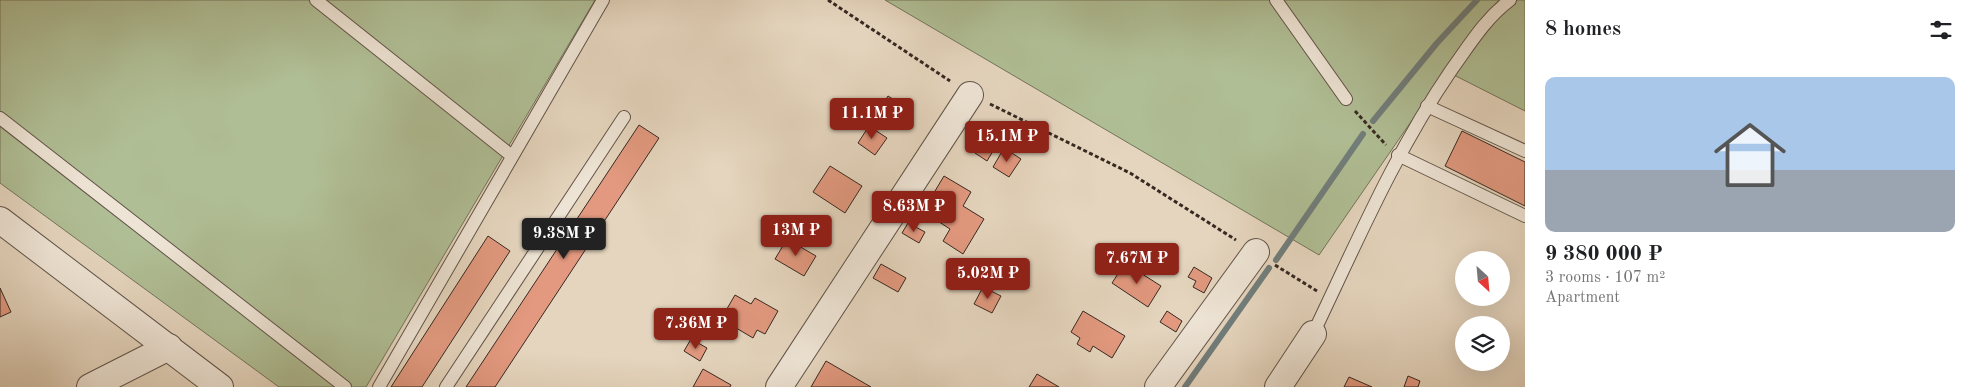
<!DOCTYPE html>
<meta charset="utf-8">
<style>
body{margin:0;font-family:"Old Standard TT",serif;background:#f2f2f2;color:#202124;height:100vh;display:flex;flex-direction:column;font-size:19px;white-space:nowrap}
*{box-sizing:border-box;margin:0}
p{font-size:16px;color:#757577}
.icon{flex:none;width:28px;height:28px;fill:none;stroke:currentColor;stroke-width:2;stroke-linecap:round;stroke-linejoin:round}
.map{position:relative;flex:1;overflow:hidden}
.side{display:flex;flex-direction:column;background:#fff;width:450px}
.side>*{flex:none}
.needle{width:32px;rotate:154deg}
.tools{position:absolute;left:1455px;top:251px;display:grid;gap:10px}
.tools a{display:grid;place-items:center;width:55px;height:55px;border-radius:50%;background:#fff;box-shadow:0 5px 20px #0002;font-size:25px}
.price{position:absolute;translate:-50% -42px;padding:0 11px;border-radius:5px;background:#8f2418;color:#fff;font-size:16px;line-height:32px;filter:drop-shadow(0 1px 2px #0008)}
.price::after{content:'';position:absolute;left:50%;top:30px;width:15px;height:11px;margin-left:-8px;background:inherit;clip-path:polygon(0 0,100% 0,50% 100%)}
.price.current{background:#222;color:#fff}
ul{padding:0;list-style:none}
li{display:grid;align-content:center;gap:10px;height:265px;padding:0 20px}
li+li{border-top:1px solid #e0e0e0}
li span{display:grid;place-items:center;height:155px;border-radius:10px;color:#555}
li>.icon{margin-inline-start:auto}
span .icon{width:90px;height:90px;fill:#fffc;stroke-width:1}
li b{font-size:21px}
h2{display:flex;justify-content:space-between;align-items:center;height:60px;padding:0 20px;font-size:21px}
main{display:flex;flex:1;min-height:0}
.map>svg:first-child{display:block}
</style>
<main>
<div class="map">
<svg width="1525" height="387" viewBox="0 0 1525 387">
<rect width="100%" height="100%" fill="#e5d5be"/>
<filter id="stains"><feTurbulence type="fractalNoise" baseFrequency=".004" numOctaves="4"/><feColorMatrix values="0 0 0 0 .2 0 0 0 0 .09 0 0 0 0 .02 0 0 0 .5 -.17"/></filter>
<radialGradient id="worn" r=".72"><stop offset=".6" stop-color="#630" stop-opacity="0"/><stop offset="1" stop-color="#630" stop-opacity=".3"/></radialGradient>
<g fill="#b0be95" stroke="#74745c">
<polygon points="0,0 595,0 366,387 279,387 0,183"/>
<polygon points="885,0 1525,0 1525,111 1446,71 1319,255"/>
</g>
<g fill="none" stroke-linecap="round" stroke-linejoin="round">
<g stroke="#717e7c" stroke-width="6">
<polyline points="1373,121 1437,43 1477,0"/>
<polyline points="1276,260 1363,134"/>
<polyline points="1185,387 1269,268"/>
</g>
</g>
<g fill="#e2997f" stroke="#372922">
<polygon points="888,96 910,110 897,129 876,115"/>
<polygon points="985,122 1004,133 987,161 969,149"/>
<polygon points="639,125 659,138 495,387 466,387"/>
<polygon points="869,126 887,138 875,155 858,143"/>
<polygon points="1462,131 1525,162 1525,206 1445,166"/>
<polygon points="1004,148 1021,159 1009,177 993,167"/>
<polygon points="830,166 862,186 845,213 813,192"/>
<polygon points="944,176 971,192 963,206 984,219 963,254 943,241 950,229 933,218 937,212 926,206"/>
<polygon points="908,223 925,232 919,243 902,233"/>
<polygon points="488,236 510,251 422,387 391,387"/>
<polygon points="787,239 816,256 804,276 775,259"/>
<polygon points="1125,263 1161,286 1148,307 1112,283"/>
<polygon points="881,264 906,278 898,292 873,278"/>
<polygon points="1194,267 1212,278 1204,293 1193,287 1196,281 1188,277"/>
<polygon points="983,287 1001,296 992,313 974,304"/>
<polygon points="0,288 11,312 0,317"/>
<polygon points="735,295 751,304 755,298 778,311 765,334 757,330 753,338 721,319"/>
<polygon points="1083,311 1125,336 1112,358 1093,346 1090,352 1077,344 1080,338 1071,332"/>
<polygon points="1167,311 1182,321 1176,332 1160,322"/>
<polygon points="691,339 707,348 700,361 684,351"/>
<polygon points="826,361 871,387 811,387"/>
<polygon points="703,369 731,385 730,387 693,387"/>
<polygon points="1037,374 1059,387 1029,387"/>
<polygon points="1408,376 1420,381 1418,387 1404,387"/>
<polygon points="1349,377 1372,387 1344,387"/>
</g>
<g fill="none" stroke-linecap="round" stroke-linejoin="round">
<g stroke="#625449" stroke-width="14">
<g id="lane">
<polyline points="316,0 512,156"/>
<polyline points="1276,0 1346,99"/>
<polyline points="1427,106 1525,151"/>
<polyline points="0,118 345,387"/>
<polyline points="1398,155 1525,216"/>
<path d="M1313,334C1356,244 1395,152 1452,69C1470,44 1485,19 1510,0"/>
<polyline points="379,387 603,0"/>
<polyline points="446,387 624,117"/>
</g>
</g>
<g stroke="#625449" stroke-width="28">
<g id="street">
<polyline points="0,220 220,387"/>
<polyline points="90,387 169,347"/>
<polyline points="779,387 970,95"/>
<polyline points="1158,387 1256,252"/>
<polyline points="1278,387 1313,334"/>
</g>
</g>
<g stroke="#372922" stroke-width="3" stroke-dasharray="4 2.5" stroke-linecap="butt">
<polyline points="828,0 950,81"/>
<polyline points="990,104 1130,173 1236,240"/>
<polyline points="1355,111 1386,145"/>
<polyline points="1275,265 1317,291"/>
</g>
<use href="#lane" stroke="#eee4d5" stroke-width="12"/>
<use href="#street" stroke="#eee4d5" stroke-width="26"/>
</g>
<rect width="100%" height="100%" filter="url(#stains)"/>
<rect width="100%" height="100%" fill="url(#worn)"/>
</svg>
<div class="tools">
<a><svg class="needle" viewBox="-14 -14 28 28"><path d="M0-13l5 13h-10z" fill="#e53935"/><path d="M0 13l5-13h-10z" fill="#757577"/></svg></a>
<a><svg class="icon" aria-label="layers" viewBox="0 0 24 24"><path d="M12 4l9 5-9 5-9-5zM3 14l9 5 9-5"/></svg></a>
</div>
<b class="price" style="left:872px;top:140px">11.1M ₽</b>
<b class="price" style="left:1007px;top:163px">15.1M ₽</b>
<b class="price" style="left:914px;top:233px">8.63M ₽</b>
<b class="price" style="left:796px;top:257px">13M ₽</b>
<b class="price current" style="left:564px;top:260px">9.38M ₽</b>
<b class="price" style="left:1137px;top:285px">7.67M ₽</b>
<b class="price" style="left:988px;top:300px">5.02M ₽</b>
<b class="price" style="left:696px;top:350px">7.36M ₽</b>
</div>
<section class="side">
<h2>8 homes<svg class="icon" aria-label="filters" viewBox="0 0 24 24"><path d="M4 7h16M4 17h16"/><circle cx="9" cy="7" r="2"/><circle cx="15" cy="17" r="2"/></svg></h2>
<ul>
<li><span style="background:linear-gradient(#a9c7e8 60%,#9aa5b1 0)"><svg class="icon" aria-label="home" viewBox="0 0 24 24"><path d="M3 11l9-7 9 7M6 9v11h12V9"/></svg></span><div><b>9 380 000 ₽</b><p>3 rooms · 107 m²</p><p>Apartment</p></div></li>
</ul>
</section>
</main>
